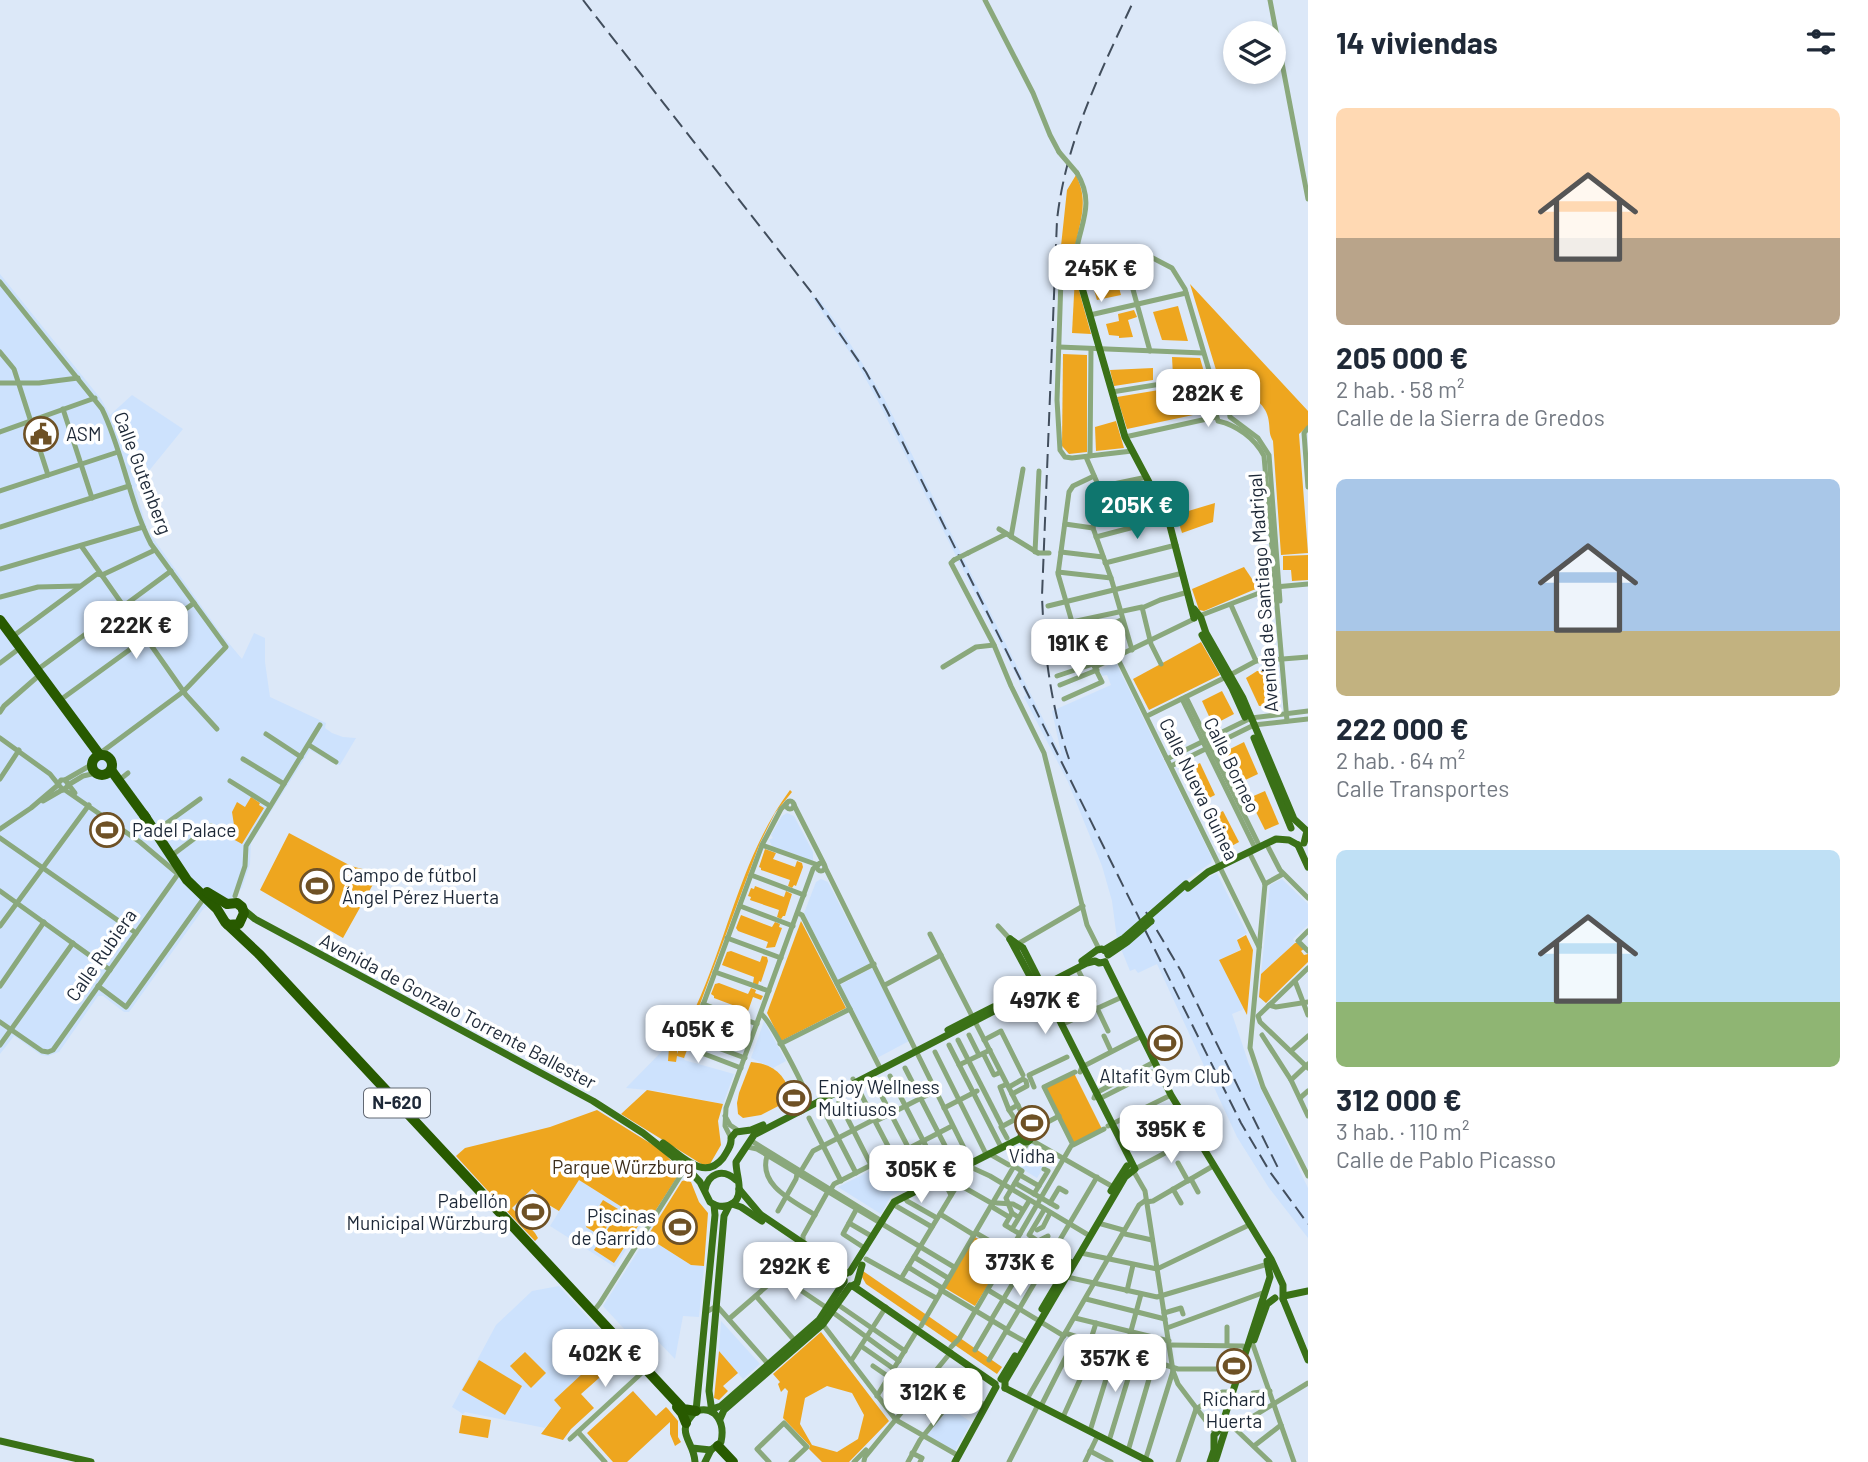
<!DOCTYPE html>
<html lang="es">
<meta charset="utf-8">
<style>
body{margin:0;font-family:Barlow,sans-serif;background:#f6f6f7;color:#1f2937;height:100vh;display:flex;flex-direction:column;font-size:26px;white-space:nowrap}
*{box-sizing:border-box;margin:0}
p{font-size:23px;color:#747a83}
.icon{flex:none;width:38px;height:38px;fill:none;stroke:currentColor;stroke-width:2;stroke-linecap:round;stroke-linejoin:round}
.map{position:relative;flex:1;overflow:hidden}
.drawer{display:flex;flex-direction:column;background:#fff;width:560px}
.drawer>*{flex:none}
.controls{position:absolute;left:1223px;top:21px;display:grid;gap:14px}
.controls a{display:grid;place-items:center;width:63px;height:63px;border-radius:50%;background:#fff;box-shadow:0 4px 10px #0003;font-size:35px}
.price{position:absolute;translate:-50% -60px;padding:0 16px;border-radius:14px;background:#fff;color:#222;font-size:23px;line-height:46px;filter:drop-shadow(0 2px 4px #0008)}
.price::after{content:'';position:absolute;left:50%;top:42px;width:21px;height:16px;margin-left:-10px;background:inherit;clip-path:polygon(0 0,100% 0,50% 100%)}
.price.current{background:#0f766e;color:#fff}
ul{padding:0;list-style:none}
li{display:grid;align-content:center;gap:14px;height:371px;padding:0 28px}
li span{display:grid;place-items:center;height:217px;border-radius:10px;color:#555}
li>.icon{margin-inline-start:auto}
span .icon{width:126px;height:126px;fill:#fffc;stroke-width:1}
li b{font-size:30px}
h2{display:flex;justify-content:space-between;align-items:center;height:84px;padding:0 28px;font-size:30px}
main{display:flex;flex:1;min-height:0}
.map>svg:first-child{display:block}
</style>
<main>
<div class="map">
<svg width="1308" height="1462" viewBox="0 0 1308 1462">
<rect width="100%" height="100%" fill="#dce8f8"/>
<g fill="#cde2fd">
<polygon points="0,274 101,399 110,415 132,395 183,429 135,488 148,531 222,635 242,659 254,633 265,638 265,662 270,697 326,723 325,728 332,733 343,737 356,738 340,765 335,764 310,750 251,843 250,864 242,888 228,902 204,908 129,1012 124,1012 103,996 98,996 59,1052 48,1056 41,1055 14,1036 0,1054"/>
<polygon points="811,296 819,299 841,329 884,398 1062,757 1052,711 1111,685 1107,675 1102,676 1099,671 1115,661 1212,858 1211,863 1182,883 1188,893 1200,882 1217,873 1247,933 1237,939 1242,949 1219,960 1244,1009 1232,1014 1249,1064 1308,1188 1308,1238 1269,1188 1237,1137 1157,964 1138,973 1135,969 1130,971 1117,939 1112,901 1102,866 1068,782 1024,697 1026,695 880,405 857,363"/>
<polygon points="787,813 794,816 813,852 813,861 772,846 769,840 773,838 771,835 782,816"/>
<polygon points="821,879 828,882 870,964 838,980 804,913 816,882"/>
<polygon points="1282,879 1308,904 1308,925 1293,939 1295,943 1261,974 1270,885"/>
<polygon points="872,968 909,1041 877,1058 840,985"/>
<polygon points="764,1021 786,1061 773,1068 751,1058"/>
<polygon points="680,1038 690,1042 684,1060 734,1074 723,1104 658,1091 626,1088 673,1040"/>
<polygon points="1032,1144 1051,1155 1037,1178 1019,1167"/>
<polygon points="892,1160 906,1189 891,1196 881,1214 838,1187"/>
<polygon points="579,1180 644,1221 615,1267 550,1226"/>
<polygon points="647,1237 691,1265 704,1266 699,1317 683,1316 675,1359 649,1332 641,1347 603,1306"/>
<polygon points="559,1286 613,1345 555,1400 561,1408 545,1428 465,1412 463,1414 452,1407 496,1325 532,1291"/>
<polygon points="721,1321 760,1364 743,1379 719,1351"/>
<polygon points="948,1410 954,1415 956,1412 971,1422 955,1451 927,1435"/>
</g>
<g fill="#eea61f" fill-rule="evenodd">
<path d="M1076,175C1092,207 1075,230 1073,263L1058,274L1067,190Z"/>
<polygon points="1115,272 1121,295 1097,300 1090,277"/>
<polygon points="1075,276 1091,334 1072,333"/>
<path d="M1190,284L1308,411V426L1299,434L1308,553L1281,555L1273,441C1269,434 1270,431 1269,423C1268,407 1256,399 1244,390L1233,406H1229V402L1241,388L1239,386L1226,403Z"/>
<polygon points="1178,306 1188,341 1162,340 1153,312"/>
<polygon points="1134,310 1137,317 1128,320 1133,337 1119,338 1119,336 1109,335 1106,324 1119,321 1118,314"/>
<polygon points="1063,354 1087,355 1087,452 1069,454 1062,446"/>
<polygon points="1172,357 1200,358 1204,372 1173,376"/>
<polygon points="1153,368 1153,380 1114,386 1110,370"/>
<polygon points="1207,382 1215,406 1212,411 1127,429 1117,397"/>
<polygon points="1116,421 1124,448 1096,451 1095,427"/>
<polygon points="1215,503 1213,522 1182,533 1177,517 1185,515 1185,512"/>
<polygon points="1308,555 1308,580 1292,581 1291,570 1283,570 1283,556"/>
<polygon points="1244,567 1258,588 1204,611 1199,610 1192,589"/>
<polygon points="1201,642 1220,675 1149,710 1133,679"/>
<polygon points="1257,671 1271,671 1273,705 1259,706 1246,678"/>
<polygon points="1222,691 1234,714 1213,725 1202,701"/>
<polygon points="1244,742 1258,774 1241,782 1232,761 1225,764 1222,758 1229,755 1226,751"/>
<polygon points="1200,763 1215,795 1201,802 1185,771"/>
<path d="M790,790L792,792L775,813L760,843L690,1031V1042L684,1058L677,1056L676,1062L668,1061L669,1047L677,1048V1054L682,1040L685,1041L680,1038C725,960 735,864 790,790Z"/>
<polygon points="1265,791 1279,824 1265,830 1249,798"/>
<polygon points="251,797 260,803 259,805 264,808 242,844 222,833 234,825 232,812 237,802 245,807"/>
<polygon points="1223,811 1239,842 1224,850 1209,818"/>
<polygon points="289,833 351,866 366,870 376,879 343,938 260,890"/>
<polygon points="765,849 776,853 773,859 795,867 797,861 802,863 803,867 796,886 794,885 792,888 788,886 790,880 761,870 761,868 759,867"/>
<polygon points="755,886 784,897 786,891 792,894 785,916 783,916 781,919 777,917 779,910 750,900 751,897 748,896 751,888 754,889"/>
<polygon points="741,915 772,927 775,922 780,924 779,927 782,928 775,947 766,948 768,942 738,931 736,928"/>
<polygon points="801,921 846,1008 781,1041 767,1013"/>
<polygon points="1246,935 1253,950 1247,1015 1219,960 1241,950 1237,940"/>
<polygon points="1295,943 1298,943 1304,949 1301,951 1304,955 1308,954 1308,962 1266,1003 1259,997 1261,974"/>
<polygon points="731,951 760,962 762,956 767,957 768,961 761,982 759,981 758,985 753,983 754,977 722,965 727,952"/>
<polygon points="719,983 748,994 751,988 756,990 755,993 763,996 761,1000 753,997 746,1017 741,1015 743,1009 714,998 714,996 711,994 715,984"/>
<path d="M707,1016L736,1026L739,1020L744,1022C744,1032 738,1042 732,1049L729,1047L731,1041L705,1032L700,1026L703,1017Z"/>
<path d="M751,1062C775,1064 786,1076 792,1099L761,1115L743,1118L738,1114L737,1103L739,1093Z"/>
<polygon points="1073,1071 1103,1131 1073,1147 1042,1087"/>
<polygon points="647,1090 723,1104 718,1121 721,1145 710,1164 703,1165 621,1114"/>
<polygon points="597,1110 661,1150 681,1171 652,1216 648,1214 644,1221 579,1180 559,1211 549,1205 532,1189 512,1208 535,1233 538,1238 535,1241 500,1204 504,1200 503,1198 498,1202 456,1156 465,1148 550,1127"/>
<polygon points="686,1180 691,1182 699,1202 708,1213 704,1266 691,1265 647,1237 682,1181"/>
<polygon points="603,1200 618,1209 601,1236 586,1227"/>
<polygon points="620,1210 640,1223 614,1263 594,1250"/>
<polygon points="975,1237 1006,1256 975,1306 945,1288"/>
<polygon points="863,1271 1002,1367 997,1374 866,1284 862,1277"/>
<path d="M821,1332L889,1421L849,1462H822L809,1449L810,1446L783,1418L788,1391L785,1388L781,1392L778,1384L780,1382L773,1374ZM827,1386L852,1393L864,1415L858,1439L837,1452L812,1445L800,1424L805,1398Z"/>
<polygon points="611,1347 614,1350 604,1359 607,1362 603,1366 607,1371 581,1394 594,1408 571,1429 563,1440 541,1434 561,1408 554,1400"/>
<polygon points="719,1351 738,1373 723,1386 728,1391 719,1400 714,1398"/>
<polygon points="525,1352 546,1373 531,1388 510,1366"/>
<polygon points="479,1360 522,1386 505,1415 462,1390"/>
<polygon points="633,1391 656,1416 666,1407 668,1409 678,1421 678,1437 681,1442 675,1446 670,1434 670,1422 627,1462 613,1462 587,1433"/>
<polygon points="462,1415 491,1420 488,1438 459,1433"/>
</g>
<g fill="none" stroke-linecap="round" stroke-linejoin="round">
<g stroke="#8aa87c" stroke-width="5">
<polyline points="985,0 1033,93 1050,135 1059,152"/>
<polyline points="1270,0 1308,199"/>
<polyline points="1124,257 1150,351"/>
<path d="M1076,267C1073,232 1099,209 1077,173"/>
<path d="M0,282L102,409C123,452 129,501 151,544L226,647L184,691L103,751"/>
<polyline points="1090,315 1186,293"/>
<polyline points="1059,347 1203,353"/>
<polyline points="0,352 14,369 48,475"/>
<polyline points="0,383 39,383 78,378"/>
<polyline points="1112,392 1210,376"/>
<polyline points="1219,404 1229,410 1230,417 1258,438 1269,455 1280,601"/>
<polyline points="63,409 92,498"/>
<polyline points="1308,428 1304,433 1308,487"/>
<polyline points="0,432 95,398"/>
<polyline points="1125,437 1216,417"/>
<path d="M1132,451L1072,458L1065,457L1060,450L1057,400L1061,279L1065,271L1070,269L1135,255L1149,256L1172,268L1185,289L1219,404L1216,414L1218,421C1236,425 1255,438 1264,456L1287,721"/>
<polyline points="1090,456 1091,349"/>
<polyline points="1086,457 1099,487 1093,528 1111,578 1132,650"/>
<polyline points="1099,487 1147,477"/>
<polyline points="0,491 118,452"/>
<polyline points="1093,523 1163,506"/>
<polyline points="1065,524 1093,528"/>
<polyline points="0,527 129,486"/>
<polyline points="999,529 1038,553"/>
<polyline points="1011,537 1023,469"/>
<polyline points="1096,537 1168,518"/>
<polyline points="82,547 186,695 217,729"/>
<polyline points="1035,552 1039,471"/>
<polyline points="1061,552 1103,557"/>
<polyline points="968,553 1006,534"/>
<polyline points="954,560 951,563 994,645 1011,686 1044,753 1087,925 1099,949"/>
<polyline points="1105,563 1176,545"/>
<polyline points="0,569 143,527"/>
<polyline points="1058,572 1111,578"/>
<polyline points="0,597 38,587 79,586"/>
<polyline points="1231,605 1256,661"/>
<polyline points="1048,606 1183,573"/>
<polyline points="1142,608 1160,600 1188,592"/>
<polyline points="1199,616 1275,587 1308,584"/>
<polyline points="1072,622 1142,607 1151,644 1161,664"/>
<polyline points="1051,630 1074,625"/>
<polyline points="16,634 97,574 102,575 155,550"/>
<polyline points="1081,640 1121,620"/>
<polyline points="1117,657 1259,947"/>
<polyline points="1056,661 1087,653"/>
<polyline points="0,663 16,651"/>
<polyline points="41,667 171,571"/>
<polyline points="943,667 976,647 994,645"/>
<polyline points="1095,667 1194,619"/>
<polyline points="1230,675 1256,661 1308,657"/>
<polyline points="1057,676 1093,664"/>
<polyline points="1060,685 1097,670"/>
<polyline points="1186,697 1258,843"/>
<polyline points="63,698 194,603"/>
<polyline points="1064,699 1102,682 1072,622 1058,574 1069,492 1073,486 1094,476"/>
<polyline points="1182,699 1254,846"/>
<polyline points="0,712 4,706 36,678"/>
<polyline points="1147,716 1226,677"/>
<polyline points="266,734 301,757"/>
<polyline points="0,738 50,774 58,784"/>
<polyline points="309,745 336,762"/>
<polyline points="243,759 284,784"/>
<polyline points="1167,759 1251,718 1308,711"/>
<polyline points="1171,766 1254,725 1308,719"/>
<polyline points="123,777 128,773"/>
<polyline points="0,779 19,750"/>
<polyline points="65,780 91,765"/>
<polyline points="230,781 270,806"/>
<polyline points="68,785 83,776 96,773"/>
<polyline points="68,786 63,790 58,784 61,780 65,780 75,793"/>
<polyline points="65,790 140,842 178,874"/>
<polyline points="43,801 62,790"/>
<circle cx="790" cy="805" r="4"/>
<polyline points="794,805 824,864"/>
<polyline points="160,828 200,799"/>
<polyline points="0,829 31,808 58,785"/>
<polyline points="0,838 136,933"/>
<polyline points="1266,843 1280,870 1308,898"/>
<polyline points="762,845 818,865"/>
<polyline points="1249,852 1265,884"/>
<polyline points="175,853 211,826"/>
<circle cx="821" cy="867" r="4"/>
<polyline points="825,867 971,1162"/>
<polyline points="751,875 804,895"/>
<polyline points="1265,884 1250,1048 1263,1087 1308,1176"/>
<polyline points="1265,884 1283,874"/>
<polyline points="0,891 110,970"/>
<polyline points="235,896 245,866 246,846 320,725"/>
<polyline points="740,906 793,926"/>
<polyline points="798,913 802,915 879,1066"/>
<polyline points="0,926 89,805"/>
<polyline points="998,926 1010,939"/>
<polyline points="1308,931 1298,941 1308,951"/>
<polyline points="930,934 1030,1129 1029,1133"/>
<polyline points="727,938 781,958"/>
<polyline points="1016,945 1083,906"/>
<polyline points="1077,968 1094,1001"/>
<polyline points="1308,968 1258,1016 1260,1022 1308,1068"/>
<polyline points="715,972 769,991"/>
<polyline points="1295,981 1308,1015"/>
<polyline points="837,983 874,964"/>
<polyline points="885,985 941,955"/>
<polyline points="0,986 44,922"/>
<polyline points="98,986 126,1007 204,898"/>
<polyline points="703,1004 757,1024"/>
<polyline points="1269,1005 1276,1007 1308,1002"/>
<polyline points="1097,1008 1108,1031"/>
<path d="M761,1014C770,1019 808,1093 811,1106"/>
<polyline points="0,1022 42,1051 48,1052 53,1050 178,874"/>
<polyline points="1061,1025 1122,997"/>
<polyline points="969,1035 979,1055"/>
<polyline points="1262,1035 1291,1080 1308,1116"/>
<polyline points="1104,1036 1111,1051"/>
<polyline points="694,1039 745,1058"/>
<polyline points="958,1040 1002,1126"/>
<polyline points="984,1040 1001,1031 1023,1075"/>
<polyline points="780,1044 850,1009"/>
<polyline points="0,1045 73,943"/>
<polyline points="949,1045 1001,1147"/>
<polyline points="1291,1051 1308,1036"/>
<polyline points="935,1052 986,1154"/>
<polyline points="984,1055 994,1075 999,1073"/>
<polyline points="959,1065 990,1050"/>
<polyline points="741,1068 694,1050 692,1047 694,1039 693,1032 762,845 781,809 787,803"/>
<polyline points="905,1068 957,1169"/>
<polyline points="1075,1072 1044,1087 1073,1145 1104,1129"/>
<polyline points="1080,1072 1082,1067 1142,1036"/>
<polyline points="890,1076 951,1195"/>
<polyline points="853,1079 912,1192"/>
<polyline points="1291,1080 1308,1064"/>
<polyline points="875,1083 927,1184"/>
<polyline points="1005,1085 1000,1087 1009,1110"/>
<polyline points="1009,1087 1023,1079 1026,1081 1027,1086 1012,1094"/>
<polyline points="1034,1087 1029,1075 1067,1057"/>
<polyline points="1094,1098 1096,1093 1154,1062"/>
<polyline points="1300,1098 1308,1091"/>
<polyline points="1099,1099 1152,1072"/>
<polyline points="839,1102 871,1165"/>
<polyline points="821,1105 856,1173"/>
<polyline points="1018,1105 1009,1110 1022,1130"/>
<polyline points="944,1108 977,1091"/>
<polyline points="725,1116 730,1125 739,1131"/>
<polyline points="809,1118 841,1181"/>
<polyline points="876,1121 935,1091"/>
<polyline points="1108,1126 1171,1095"/>
<polyline points="1031,1131 1059,1116"/>
<polyline points="731,1138 725,1126 726,1108 813,869 819,864"/>
<polyline points="1007,1138 1001,1127 1014,1120"/>
<polyline points="750,1140 883,1222"/>
<polyline points="1031,1140 1115,1188"/>
<polyline points="748,1147 757,1149 954,1267"/>
<polyline points="988,1153 1009,1165"/>
<path d="M767,1156C758,1186 794,1201 815,1215"/>
<polyline points="894,1156 952,1126"/>
<polyline points="1178,1163 1188,1181"/>
<polyline points="966,1165 990,1176 1090,1236"/>
<polyline points="1135,1169 1195,1137"/>
<polyline points="801,1171 813,1151 875,1119"/>
<polyline points="1134,1172 1145,1191 1173,1371 1178,1384 1216,1434"/>
<polyline points="1020,1175 1039,1186"/>
<polyline points="1191,1179 1198,1192"/>
<polyline points="1015,1183 1057,1207"/>
<polyline points="958,1184 993,1204"/>
<polyline points="831,1189 834,1184 893,1154"/>
<polyline points="1173,1189 1181,1203"/>
<polyline points="1034,1194 1048,1171 1044,1169"/>
<polyline points="904,1196 907,1201 937,1218"/>
<polyline points="1146,1202 1153,1201 1213,1166"/>
<polyline points="997,1203 1013,1204 1022,1209"/>
<polyline points="1050,1203 1059,1188 1066,1192"/>
<polyline points="896,1206 932,1227"/>
<polyline points="994,1208 1009,1217"/>
<polyline points="856,1210 843,1234 866,1249"/>
<polyline points="1044,1210 1029,1235 1038,1241 1048,1236"/>
<polyline points="778,1211 796,1179 797,1174"/>
<polyline points="1012,1213 1006,1198 1022,1171 1015,1167"/>
<polyline points="940,1214 974,1235"/>
<polyline points="1018,1217 1012,1213 1005,1225 1020,1234"/>
<polyline points="849,1223 873,1237"/>
<polyline points="1098,1223 1123,1230 1125,1234 1152,1240"/>
<polyline points="1012,1229 1029,1201"/>
<polyline points="1037,1230 1043,1227 1050,1213"/>
<polyline points="976,1233 1060,1282"/>
<polyline points="803,1243 803,1236 827,1193"/>
<polyline points="1081,1253 1157,1269 1249,1225"/>
<polyline points="914,1257 948,1278"/>
<polyline points="866,1259 936,1298"/>
<polyline points="908,1267 942,1288"/>
<polyline points="778,1275 827,1308"/>
<polyline points="902,1277 964,1174 965,1169 963,1167"/>
<polyline points="1067,1277 1157,1297 1268,1264"/>
<polyline points="941,1290 1006,1329"/>
<polyline points="988,1290 1064,1336"/>
<polyline points="1127,1291 1133,1265"/>
<polyline points="756,1296 795,1341"/>
<polyline points="1086,1299 1165,1319"/>
<polyline points="837,1304 905,1351"/>
<polyline points="831,1311 899,1361"/>
<polyline points="593,1312 600,1303 686,1167"/>
<polyline points="706,1312 717,1306 770,1366"/>
<polyline points="1164,1313 1181,1308 1183,1314"/>
<polyline points="1075,1318 1169,1341"/>
<polyline points="729,1319 775,1279 797,1246"/>
<polyline points="991,1320 1038,1241"/>
<polyline points="821,1322 896,1420 959,1456"/>
<polyline points="921,1326 1028,1142"/>
<polyline points="1167,1328 1265,1292"/>
<polyline points="1006,1331 1024,1341"/>
<polyline points="1065,1333 1178,1369 1240,1369"/>
<polyline points="1090,1342 1096,1323"/>
<polyline points="1170,1345 1243,1346 1246,1350"/>
<polyline points="1227,1345 1227,1327"/>
<polyline points="1253,1345 1294,1462"/>
<polyline points="861,1346 894,1369"/>
<polyline points="951,1347 959,1339 1071,1146"/>
<polyline points="975,1350 992,1321"/>
<polyline points="1125,1353 1141,1294"/>
<polyline points="989,1360 1097,1177"/>
<polyline points="851,1361 886,1307"/>
<polyline points="873,1366 889,1377"/>
<polyline points="935,1371 986,1406"/>
<polyline points="924,1385 948,1405"/>
<polyline points="1253,1393 1270,1391"/>
<polyline points="877,1396 918,1329"/>
<polyline points="1027,1399 1139,1205 1146,1200"/>
<polyline points="912,1400 936,1420"/>
<polyline points="1041,1406 1076,1337"/>
<polyline points="1196,1409 1222,1392 1227,1392 1231,1396"/>
<polyline points="1063,1417 1096,1344"/>
<polyline points="1228,1422 1270,1462"/>
<polyline points="1244,1422 1308,1383"/>
<polyline points="1090,1431 1115,1350"/>
<polyline points="578,1432 605,1462"/>
<polyline points="570,1439 646,1369"/>
<polyline points="1109,1441 1135,1356"/>
<polyline points="1254,1446 1281,1425"/>
<polyline points="1090,1451 1111,1462"/>
<polyline points="1128,1451 1154,1362"/>
<polyline points="912,1453 922,1458 920,1462"/>
<polyline points="864,1461 865,1457 951,1352"/>
<polyline points="1145,1461 1173,1371"/>
<polyline points="769,1462 757,1449 784,1423 807,1447 791,1462"/>
<polyline points="854,1462 866,1450"/>
<polyline points="908,1462 920,1440 961,1389"/>
<polyline points="1009,1462 1038,1405"/>
<polyline points="1085,1462 1098,1435"/>
<polyline points="1178,1462 1196,1409"/>
</g>
<g stroke="#3a7117" stroke-width="7">
<polyline points="1076,267 1125,437 1168,518 1194,618"/>
<polyline points="1194,609 1201,618 1206,633 1243,698 1294,819 1307,831 1304,843"/>
<polyline points="1202,635 1232,688 1245,717"/>
<polyline points="1254,738 1291,828"/>
<polyline points="1298,845 1308,867"/>
<polyline points="1188,888 1208,872 1276,839 1289,840 1298,845"/>
<path d="M244,910L255,919L593,1101L643,1133L686,1167L700,1182L710,1202C721,1210 739,1207 739,1190C740,1182 736,1172 736,1162L754,1135L1087,963L1095,961L1099,963L1105,962"/>
<polyline points="1010,939 1039,993"/>
<polyline points="1082,961 1097,950 1102,949 1107,952"/>
<polyline points="1105,962 1171,1095 1271,1259 1283,1285 1283,1299"/>
<polyline points="948,1030 993,1007"/>
<circle cx="1026" cy="1137" r="5"/>
<path d="M663,1143C682,1156 704,1182 723,1158C727,1151 732,1146 731,1138L736,1132L751,1130L763,1125"/>
<polyline points="739,1189 760,1214 847,1273"/>
<path d="M705,1190C708,1173 723,1168 736,1180"/>
<polyline points="1111,1191 1127,1166"/>
<polyline points="732,1204 741,1207 762,1221"/>
<polyline points="829,1268 844,1280"/>
<polyline points="850,1272 894,1202 1021,1138"/>
<polyline points="852,1286 857,1283 862,1265"/>
<polyline points="853,1286 995,1384"/>
<polyline points="1284,1296 1308,1291"/>
<polyline points="1283,1299 1308,1360"/>
<polyline points="1042,1309 1070,1262"/>
<polyline points="1254,1340 1267,1304 1275,1298"/>
<polyline points="1001,1379 1015,1356"/>
<polyline points="1005,1388 1005,1381 1118,1189 1125,1177 1135,1169 1023,948 1010,939"/>
<polyline points="1005,1388 1150,1462"/>
<polyline points="709,1410 721,1406 819,1320 844,1282"/>
<polyline points="696,1411 715,1215 714,1205"/>
<polyline points="712,1412 709,1391 724,1216 729,1206"/>
<polyline points="720,1419 724,1410 823,1324 850,1286"/>
<polyline points="0,1441 91,1462"/>
<path d="M692,1448L711,1450L721,1442C725,1424 717,1405 696,1411C673,1433 694,1440 695,1462"/>
<polyline points="1216,1459 1228,1421"/>
<polyline points="705,1462 711,1450"/>
<polyline points="955,1462 996,1387"/>
<polyline points="1210,1462 1214,1450 1214,1435 1221,1428 1270,1277 1267,1261"/>
</g>
<g stroke="#285a00" stroke-width="10">
<polyline points="0,620 99,754"/>
<circle cx="102" cy="765" r="10"/>
<polyline points="111,770 146,818"/>
<polyline points="144,815 187,880 217,909 225,922 260,955 683,1409 696,1411"/>
<polyline points="207,892 227,904"/>
<polyline points="227,904 237,903 242,907 244,913 239,924 228,925"/>
<polyline points="677,1407 682,1413 686,1423"/>
<polyline points="718,1446 733,1462"/>
</g>
<g stroke="#424e5d" stroke-width="2" stroke-dasharray="14 7" stroke-linecap="butt">
<polyline points="583,0 812,293 866,372 887,411 1241,1123 1270,1172 1308,1224"/>
<path d="M1069,759C1051,707 1044,652 1042,596L1057,220C1066,140 1101,71 1134,0"/>
<polyline points="1146,912 1181,971 1279,1170"/>
</g>
<g stroke="#8aa87c" stroke-width="5">
<polyline points="1059,152 1077,173"/>
<polyline points="1038,553 1049,553"/>
<polyline points="954,560 968,553"/>
</g>
<g stroke="#3a7117" stroke-width="7">
<polyline points="1104,950 1124,938 1186,884"/>
<polyline points="1108,955 1127,942 1151,921"/>
</g>
</g>
<defs>
<g id="civic-ring" transform="scale(1.75)"><circle r="9.5" fill="#fff" stroke="#6e5125" stroke-width="1.5"/><path d="M-.6-6.5H3V-4.5H.6V-3L4-1V1h2V6H-6V1h2V-1L-.6-3ZM-1.2 2.5V6h2.4V2.5Z" fill="#6e5125"/></g>
<g id="stadium-ring" transform="scale(1.75)"><circle r="9.5" fill="#fff" stroke="#6e5125" stroke-width="1.5"/><path d="M0-5a6.5 5 0 1 0 0 10a6.5 5 0 1 0 0-10ZM-3.5-1.8h7v3.6h-7Z" fill="#6e5125"/></g>
</defs>
<g fill-rule="evenodd">
<use href="#civic-ring" x="41" y="434"/>
<use href="#stadium-ring" x="107" y="830"/>
<use href="#stadium-ring" x="317" y="886"/>
<use href="#stadium-ring" x="1165" y="1043"/>
<use href="#stadium-ring" x="794" y="1098"/>
<use href="#stadium-ring" x="1032" y="1123"/>
<use href="#stadium-ring" x="533" y="1212"/>
<use href="#stadium-ring" x="680" y="1227"/>
<use href="#stadium-ring" x="1234" y="1366"/>
</g>
<g text-anchor="middle" stroke-width="7" stroke-linejoin="round" paint-order="stroke">
<rect fill="#fff" stroke="#616873" stroke-width="2" x="364" y="1088.5" width="66" height="29" rx="5"/>
<g font-size="18" font-weight="bold" fill="#1d2837">
<text x="397" y="1109">N-620</text>
</g>
<g font-size="19" fill="#1d2837" stroke="#fff" text-anchor="start">
<text x="66" y="441">ASM</text>
<text x="132" y="837">Padel Palace</text>
<text x="342" y="882">Campo de fútbol<tspan x="342" dy="22">Ángel Pérez Huerta</tspan></text>
<text x="1165" y="1083" text-anchor="middle">Altafit Gym Club</text>
<text x="818" y="1094">Enjoy Wellness<tspan x="818" dy="22">Multiusos</tspan></text>
<text x="1032" y="1163" text-anchor="middle">Vidha</text>
<text x="508" y="1208" text-anchor="end">Pabellón<tspan x="508" dy="22">Municipal Würzburg</tspan></text>
<text x="656" y="1223" text-anchor="end">Piscinas<tspan x="656" dy="22">de Garrido</tspan></text>
<text x="1234" y="1406" text-anchor="middle">Richard<tspan x="1234" dy="22">Huerta</tspan></text>
</g>
<g font-size="19" fill="#1d2837" stroke="#fff">
<text transform="translate(143 473) rotate(69)" y="7">Calle Gutenberg</text>
<text transform="translate(1263 593) rotate(-94)" y="7">Avenida de Santiago Madrigal</text>
<text transform="translate(1232 765) rotate(64)" y="7">Calle Borneo</text>
<text transform="translate(1199 789) rotate(64)" y="7">Calle Nueva Guinea</text>
<text transform="translate(101 955) rotate(-55)" y="7">Calle Rubiera</text>
<text transform="translate(458 1011) rotate(28)" y="7">Avenida de Gonzalo Torrente Ballester</text>
</g>
<g font-size="19" fill="#3d2f1c" stroke="#fff">
<text x="623" y="1174">Parque Würzburg</text>
</g>
</g>
</svg>
<div class="controls">
<a><svg class="icon" aria-label="layers" viewBox="0 0 24 24"><path d="M12 4l9 5-9 5-9-5zM3 14l9 5 9-5"/></svg></a>
</div>
<b class="price" style="left:1101px;top:304px">245K €</b>
<b class="price" style="left:1208px;top:429px">282K €</b>
<b class="price current" style="left:1137px;top:541px">205K €</b>
<b class="price" style="left:136px;top:661px">222K €</b>
<b class="price" style="left:1078px;top:679px">191K €</b>
<b class="price" style="left:1045px;top:1036px">497K €</b>
<b class="price" style="left:698px;top:1065px">405K €</b>
<b class="price" style="left:1171px;top:1165px">395K €</b>
<b class="price" style="left:921px;top:1205px">305K €</b>
<b class="price" style="left:1020px;top:1298px">373K €</b>
<b class="price" style="left:795px;top:1302px">292K €</b>
<b class="price" style="left:605px;top:1389px">402K €</b>
<b class="price" style="left:1115px;top:1394px">357K €</b>
<b class="price" style="left:933px;top:1428px">312K €</b>
</div>
<section class="drawer">
<h2>14 viviendas<svg class="icon" aria-label="filters" viewBox="0 0 24 24"><path d="M4 7h16M4 17h16"/><circle cx="9" cy="7" r="2"/><circle cx="15" cy="17" r="2"/></svg></h2>
<ul>
<li><span style="background:linear-gradient(#ffd9b3 60%,#b9a48a 0)"><svg class="icon" aria-label="home" viewBox="0 0 24 24"><path d="M3 11l9-7 9 7M6 9v11h12V9"/></svg></span><div><b>205 000 €</b><p>2 hab. · 58 m²</p><p>Calle de la Sierra de Gredos</p></div></li>
<li><span style="background:linear-gradient(#a9c7e8 70%,#c2b280 0)"><svg class="icon" aria-label="home" viewBox="0 0 24 24"><path d="M3 11l9-7 9 7M6 9v11h12V9"/></svg></span><div><b>222 000 €</b><p>2 hab. · 64 m²</p><p>Calle Transportes</p></div></li>
<li><span style="background:linear-gradient(#bfe0f5 70%,#8fb573 0)"><svg class="icon" aria-label="home" viewBox="0 0 24 24"><path d="M3 11l9-7 9 7M6 9v11h12V9"/></svg></span><div><b>312 000 €</b><p>3 hab. · 110 m²</p><p>Calle de Pablo Picasso</p></div></li>
</ul>
</section>
</main>
